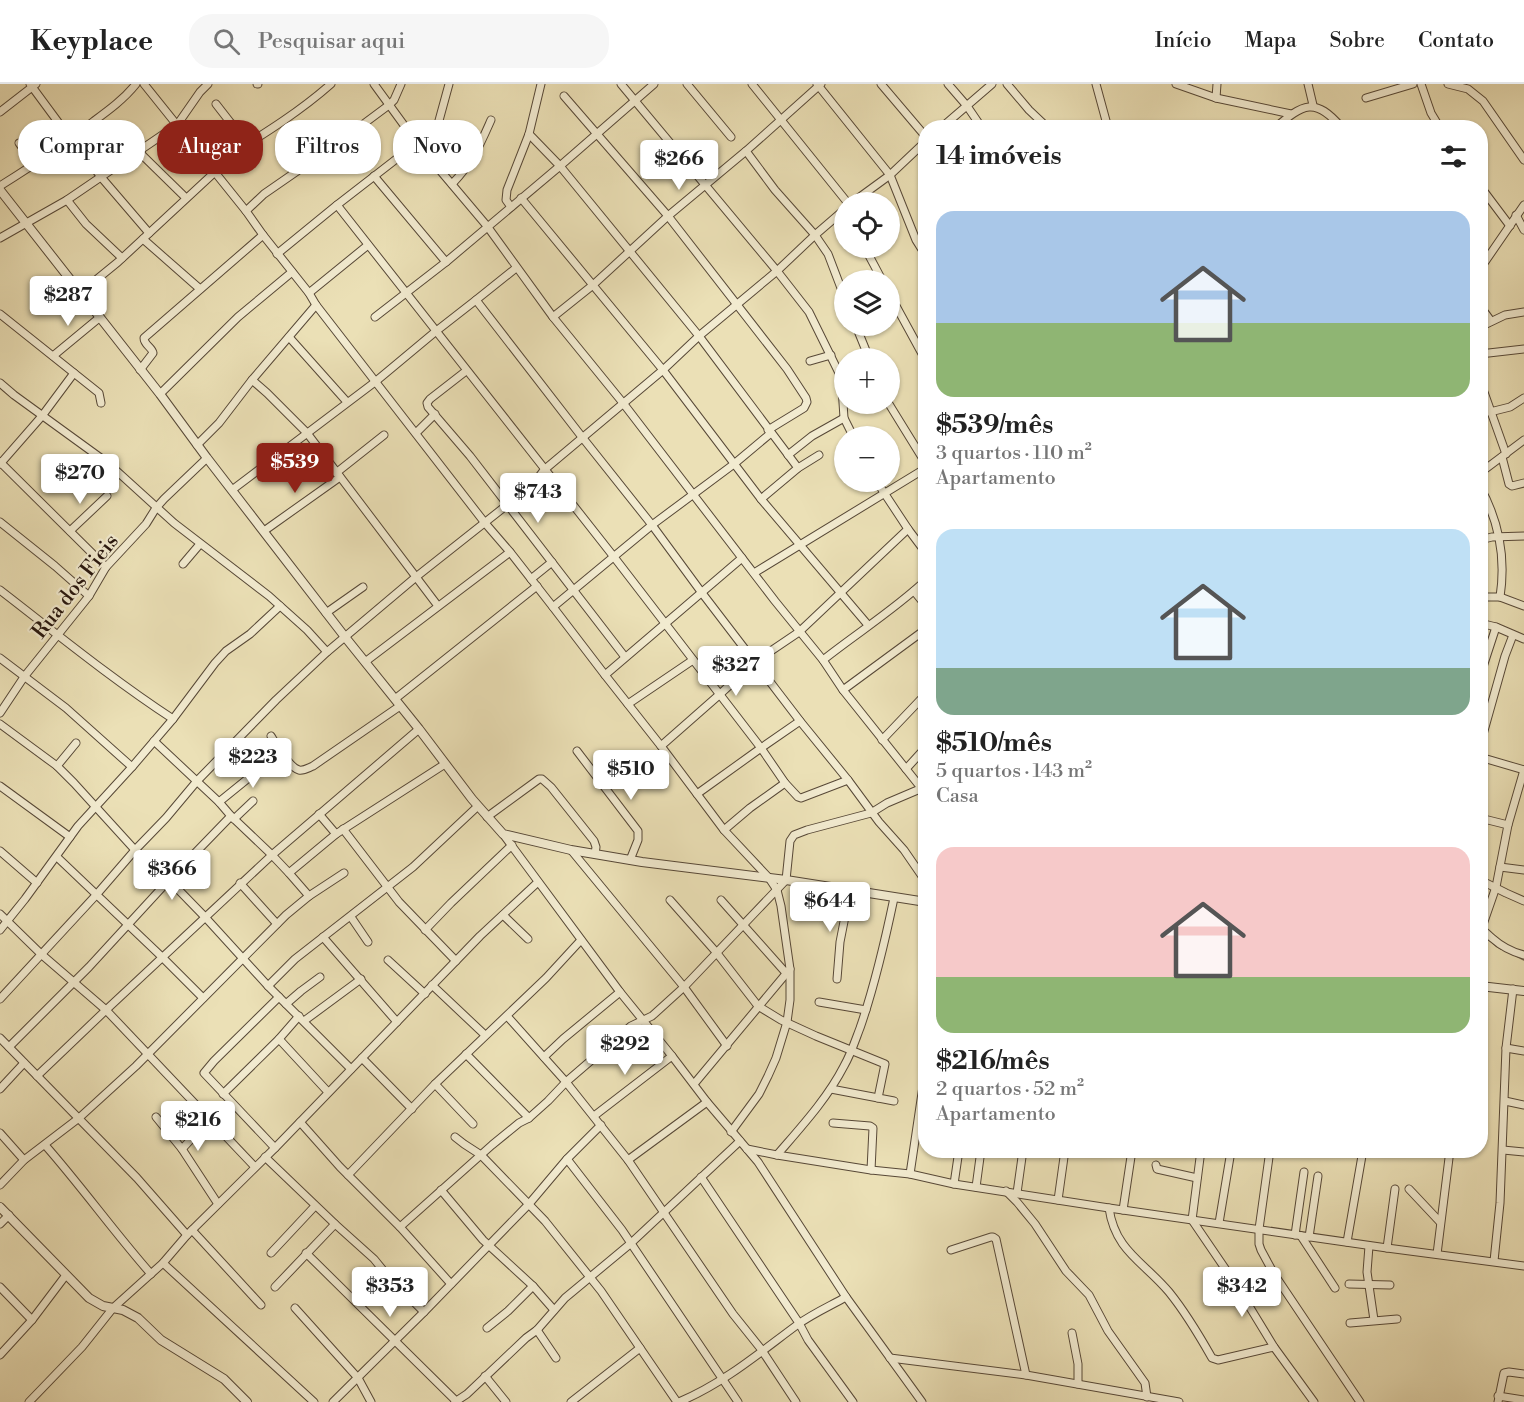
<!DOCTYPE html>
<html lang="pt">
<meta charset="utf-8">
<style>
body{margin:0;font-family:"Libre Bodoni",serif;background:#f6f6f6;color:#222;height:100vh;display:flex;flex-direction:column;font-size:22px;white-space:nowrap}
*{box-sizing:border-box;margin:0}
p{font-size:20px;color:#767676}
.icon{flex:none;width:33px;height:33px;fill:none;stroke:currentColor;stroke-width:2;stroke-linecap:round;stroke-linejoin:round}
.map{position:relative;flex:1;overflow:hidden}
.drawer{position:absolute;left:918px;top:36px;width:570px;height:1038px;display:flex;flex-direction:column;background:#fff;border-radius:24px;box-shadow:0 2px 4px #0004}
.drawer>*{flex:none}
.top-card{position:absolute;left:18px;top:36px;width:570px;height:54px;display:flex;gap:12px}
.tools{position:absolute;left:834px;top:108px;display:grid;gap:12px}
.tools a{display:grid;place-items:center;width:66px;height:66px;border-radius:50%;background:#fff;box-shadow:0 2px 4px #0004;font-size:30px}
.price{position:absolute;translate:-50% -51px;padding:0 14px;border-radius:6px;background:#fff;color:#222;font-size:20px;line-height:39px;filter:drop-shadow(0 2px 3px #0008)}
.price::after{content:'';position:absolute;left:50%;top:36px;width:18px;height:14px;margin-left:-9px;background:inherit;clip-path:polygon(0 0,100% 0,50% 100%)}
.price.current{background:#8f2418;color:#fff}
ul{padding:0;list-style:none}
li{display:grid;align-content:center;gap:12px;height:318px;padding:0 18px}
li span{display:grid;place-items:center;height:186px;border-radius:18px;color:#555}
li>.icon{margin-inline-start:auto}
span .icon{width:108px;height:108px;fill:#fffc;stroke-width:1}
li b{font-size:26px}
h2{display:flex;justify-content:space-between;align-items:center;height:72px;padding:0 18px;font-size:26px}
.tag{padding:0 21px;border-radius:24px;background:#fff;box-shadow:0 2px 4px #0004;font-size:21px;line-height:54px}
.tag.current{background:#8f2418;color:#fff}
header{display:flex;align-items:center;gap:36px;box-sizing:border-box;height:84px;padding:0 30px;background:#fff;border-bottom:2px solid #e0e0e0}
header strong{font-size:28px}
nav{display:flex;gap:33px;margin-inline-start:auto;font-size:21px}
.search{width:420px;height:54px;background:#f6f6f6;display:flex;align-items:center;gap:15px;box-sizing:border-box;padding:0 21px;border-radius:24px;color:#767676;font-size:22px}
.map>svg:first-child{display:block}
</style>
<header>
<strong>Keyplace</strong>
<div class="search"><svg class="icon" aria-label="search" viewBox="0 0 24 24"><circle cx="10" cy="10" r="6"/><path d="M15 15l6 6"/></svg>Pesquisar aqui</div>
<nav><a>Início</a><a>Mapa</a><a>Sobre</a><a>Contato</a></nav>
</header>
<div class="map">
<svg width="1524" height="1318" viewBox="0 0 1524 1318">
<rect width="100%" height="100%" fill="#ebe0b6"/>
<filter id="stains"><feTurbulence type="fractalNoise" baseFrequency=".00333" numOctaves="4"/><feColorMatrix values="0 0 0 0 .2 0 0 0 0 .09 0 0 0 0 .02 0 0 0 .5 -.17"/></filter>
<radialGradient id="worn" r=".72"><stop offset=".6" stop-color="#630" stop-opacity="0"/><stop offset="1" stop-color="#630" stop-opacity=".3"/></radialGradient>
<g fill="none" stroke-linecap="round" stroke-linejoin="round">
<g stroke="#746550" stroke-width="1.5">
<polyline points="1481,849 1496,862 1501,865"/>
<polyline points="1516,872 1524,876"/>
</g>
<g stroke="#574837" stroke-width="9">
<g id="minor">
<polyline points="30,0 61,42"/>
<polyline points="144,0 246,127 263,151 309,209 316,221 485,439 510,468 553,523 605,591 661,662 724,746 769,794 777,806 781,822 790,885 790,916 787,938 776,974 768,992 759,1010 731,1048"/>
<polyline points="257,0 258,0"/>
<polyline points="374,0 417,59 487,142 553,233 623,319 775,517 823,576 843,606 926,710"/>
<polyline points="621,0 777,187 809,228 839,289 842,303 844,334 853,352"/>
<polyline points="687,0 731,53"/>
<polyline points="752,0 847,118"/>
<polyline points="817,0 890,91 916,156 926,172"/>
<polyline points="881,0 926,53"/>
<polyline points="948,0 967,22 982,44"/>
<polyline points="1007,0 1029,26 1048,44"/>
<polyline points="1096,0 1108,44"/>
<polyline points="1176,0 1216,14 1291,30"/>
<polyline points="1308,0 1313,21"/>
<polyline points="1421,0 1431,29 1440,44"/>
<polyline points="1448,0 1468,5 1483,17 1524,76"/>
<polyline points="564,12 668,132 787,285 806,314 807,318 804,324 768,346"/>
<polyline points="1216,14 1217,0"/>
<polyline points="1366,14 1413,0"/>
<polyline points="216,20 230,38 251,58"/>
<polyline points="0,28 36,0"/>
<polyline points="941,44 992,0"/>
<path d="M1275,44C1303,20 1315,12 1342,44"/>
<polyline points="529,50 560,82 699,252 798,384"/>
<polyline points="72,55 101,93 149,149"/>
<polyline points="19,59 35,81"/>
<polyline points="138,67 186,114"/>
<polyline points="746,67 775,106 815,151 828,170 844,212"/>
<polyline points="429,73 449,0"/>
<path d="M211,83C252,57 295,32 331,0"/>
<polyline points="374,92 446,178"/>
<path d="M452,100C473,78 479,63 491,36"/>
<path d="M0,102C32,82 64,61 94,37C109,26 124,15 136,0"/>
<polyline points="1480,102 1510,142"/>
<polyline points="521,114 663,286 761,415 868,541"/>
<polyline points="67,116 86,140 122,174"/>
<polyline points="853,118 890,91 926,57"/>
<polyline points="337,121 614,473 761,664 785,699 798,713 801,714 848,696"/>
<polyline points="511,123 506,116 507,106 529,50 541,0"/>
<polyline points="246,127 264,110 342,56 389,21 394,16 401,0"/>
<polyline points="1516,131 1524,146"/>
<polyline points="0,154 67,116 177,41 200,8 208,0"/>
<polyline points="143,155 200,205"/>
<polyline points="865,164 882,196"/>
<polyline points="277,170 337,121 417,59"/>
<polyline points="1480,185 1524,121"/>
<polyline points="80,209 118,178 215,88"/>
<polyline points="309,209 368,161"/>
<polyline points="890,211 926,277"/>
<polyline points="476,216 582,353 652,441 702,509 800,637 848,696 879,738 904,766 926,798"/>
<polyline points="1480,222 1491,237"/>
<polyline points="0,230 99,309 101,319"/>
<polyline points="375,233 446,178 560,82 654,0"/>
<polyline points="553,233 593,201 668,132 746,67 821,0"/>
<polyline points="856,242 869,274"/>
<polyline points="1480,243 1505,231 1524,228"/>
<polyline points="289,253 347,318"/>
<polyline points="1480,270 1524,265"/>
<polyline points="53,272 99,234"/>
<polyline points="810,277 831,271"/>
<path d="M140,286L153,269C152,263 144,261 144,254L263,151"/>
<polyline points="466,287 430,315 427,319 428,323 470,372 625,573"/>
<polyline points="252,296 267,309 307,349 438,522"/>
<polyline points="1480,297 1506,370"/>
<polyline points="0,299 14,311 109,380 174,439 269,512 307,546 327,568"/>
<polyline points="160,310 238,233 292,188"/>
<polyline points="889,320 926,380"/>
<polyline points="1490,328 1510,323 1524,314"/>
<polyline points="416,349 435,330"/>
<polyline points="197,361 219,339 252,296 316,221"/>
<polyline points="788,371 812,352 844,334"/>
<polyline points="1502,373 1509,400 1512,402 1524,399"/>
<polyline points="0,378 106,483"/>
<polyline points="0,380 42,332 74,289"/>
<polyline points="336,389 384,351"/>
<polyline points="1480,389 1524,356"/>
<polyline points="877,398 908,445 926,469"/>
<path d="M1480,403C1499,437 1506,474 1500,513"/>
<polyline points="232,406 375,298 435,248 476,216 516,184"/>
<polyline points="761,415 798,384 819,371"/>
<polyline points="0,438 55,482 89,512"/>
<polyline points="70,447 107,412"/>
<polyline points="264,447 340,393"/>
<polyline points="1480,456 1492,453 1524,452"/>
<polyline points="183,480 200,460"/>
<polyline points="754,489 926,384"/>
<polyline points="531,495 552,478"/>
<path d="M0,506C57,550 112,595 173,635"/>
<polyline points="914,507 926,522"/>
<polyline points="1480,513 1500,513 1524,522"/>
<polyline points="553,523 652,441 734,380 771,349"/>
<polyline points="326,529 363,503"/>
<polyline points="1480,539 1496,543 1524,555"/>
<polyline points="0,574 66,624 132,683"/>
<path d="M823,576C857,549 894,526 926,496"/>
<polyline points="365,578 510,468"/>
<polyline points="605,591 742,474"/>
<polyline points="1480,592 1496,543"/>
<polyline points="843,606 926,545"/>
<polyline points="395,615 537,502"/>
<polyline points="628,620 693,576"/>
<polyline points="0,629 24,593 89,512 106,483 146,440 156,424 164,415 207,374"/>
<polyline points="0,640 57,682 74,699 135,766 169,796 205,833 268,902 351,985"/>
<path d="M271,652C276,660 290,684 299,686C304,687 308,684 313,682L400,622"/>
<polyline points="882,656 923,613"/>
<polyline points="154,657 219,718 231,732 272,771 289,789 309,812"/>
<polyline points="1480,661 1505,572 1513,551"/>
<polyline points="661,662 719,611 756,577 799,548 908,445"/>
<polyline points="577,667 638,747 638,756 630,776"/>
<polyline points="1480,673 1524,686"/>
<polyline points="57,682 76,659"/>
<polyline points="906,685 926,663"/>
<polyline points="0,702 70,753"/>
<polyline points="697,710 761,664 800,637"/>
<polyline points="219,718 272,675"/>
<polyline points="319,730 336,750"/>
<polyline points="487,733 539,695 542,695 551,703 594,757 596,763 595,770"/>
<polyline points="1480,734 1508,741"/>
<polyline points="234,735 253,717"/>
<polyline points="343,745 399,818 456,877"/>
<polyline points="724,746 750,724 785,699"/>
<polyline points="503,750 620,908 672,972 707,1018 758,1078 846,1213 922,1318"/>
<polyline points="571,766 684,903 727,962"/>
<polyline points="0,767 37,799"/>
<polyline points="57,773 162,873 203,914"/>
<polyline points="1500,783 1524,786"/>
<polyline points="289,789 336,750 445,680"/>
<polyline points="1480,796 1506,809 1524,817"/>
<polyline points="240,799 277,840"/>
<polyline points="670,816 716,868 758,922 781,936 816,952 885,980 878,1014"/>
<polyline points="721,816 786,889"/>
<polyline points="0,830 41,870 106,926 255,1083"/>
<polyline points="503,831 528,855"/>
<polyline points="351,833 368,858"/>
<path d="M1480,844C1485,847 1488,851 1492,854C1501,862 1512,868 1524,871"/>
<polyline points="0,846 25,815 78,742 132,683 173,635 215,579 226,567 250,550 280,522"/>
<polyline points="425,846 451,819 512,761"/>
<polyline points="1480,849 1496,803 1508,741 1524,686"/>
<polyline points="323,853 397,938"/>
<polyline points="923,864 926,850"/>
<polyline points="388,876 425,910"/>
<polyline points="837,895 840,858 850,807"/>
<polyline points="432,901 485,951"/>
<polyline points="268,902 295,875 413,783 478,722"/>
<polyline points="0,915 97,810 135,766 166,734 197,697 276,616 327,568 416,493 507,421 538,394 544,386 663,286 699,252 777,187 815,151 844,126"/>
<polyline points="819,918 866,926"/>
<polyline points="286,920 301,907 320,893"/>
<polyline points="507,932 566,998 628,1076 733,1230 761,1265 796,1318"/>
<polyline points="304,937 361,895"/>
<polyline points="0,954 137,1094 187,1151"/>
<polyline points="279,955 328,1008"/>
<polyline points="9,963 89,883 169,796 231,732"/>
<polyline points="1506,964 1524,967"/>
<polyline points="466,970 529,1034"/>
<polyline points="544,973 563,955 620,908"/>
<polyline points="362,974 412,1025"/>
<polyline points="37,992 106,926 272,771 419,645"/>
<polyline points="435,1000 473,1040"/>
<polyline points="694,1000 790,885"/>
<polyline points="0,1005 24,979"/>
<polyline points="831,1005 894,1017"/>
<polyline points="223,1010 279,955 299,932"/>
<polyline points="1505,1017 1524,1021"/>
<polyline points="594,1032 672,972"/>
<polyline points="156,1033 182,1065 218,1120"/>
<polyline points="300,1038 340,1083 400,1143 451,1200"/>
<polyline points="833,1039 870,1042 873,1044 871,1086"/>
<polyline points="0,1049 24,1076"/>
<polyline points="455,1053 464,1060 481,1071 545,1137 601,1207 677,1318"/>
<path d="M45,1061C82,1103 114,1148 151,1190"/>
<polyline points="275,1064 204,989 214,977 279,913"/>
<polyline points="182,1065 195,1051"/>
<polyline points="747,1065 777,1071 871,1086 910,1090 954,1100 1109,1124 1387,1164 1524,1182"/>
<polyline points="1201,1066 1192,1136 1235,1199 1274,1263 1314,1318"/>
<polyline points="1270,1066 1259,1145 1259,1160 1261,1166 1274,1190 1360,1318"/>
<polyline points="1503,1066 1524,1068"/>
<path d="M777,1071C801,1043 827,1015 844,982C851,970 855,957 860,944C875,901 885,857 894,814"/>
<polyline points="265,1073 335,1140 374,1175 387,1191 424,1228"/>
<polyline points="567,1075 622,1146 738,1318"/>
<polyline points="628,1076 707,1018"/>
<polyline points="1156,1081 1157,1085 1197,1094"/>
<polyline points="910,1090 926,982"/>
<polyline points="348,1091 435,1000 546,894 581,856"/>
<polyline points="701,1093 799,1239 808,1256 853,1318"/>
<polyline points="954,1100 959,1066"/>
<polyline points="0,1101 24,1076 79,1034 136,982 286,831 309,812 344,789"/>
<polyline points="976,1103 981,1066"/>
<polyline points="1409,1105 1440,1138"/>
<polyline points="441,1106 483,1156 533,1202 554,1226"/>
<polyline points="1006,1107 1017,1118 1035,1140 1066,1187 1089,1211 1108,1247 1145,1299 1147,1313"/>
<polyline points="1017,1109 1023,1066"/>
<polyline points="1058,1116 1065,1066"/>
<path d="M1109,1124C1115,1167 1144,1178 1169,1208C1186,1229 1199,1251 1212,1274L1218,1276L1274,1263"/>
<polyline points="1123,1126 1132,1066"/>
<polyline points="1219,1139 1231,1067"/>
<polyline points="0,1140 9,1131"/>
<polyline points="400,1143 492,1061 519,1039 529,1034 548,1017 566,998 631,942 652,932 684,903 786,796 790,757 794,751 807,746 871,729 887,719 920,705"/>
<polyline points="192,1146 261,1221"/>
<polyline points="1295,1151 1304,1088"/>
<polyline points="1301,1152 1335,1204"/>
<polyline points="1309,1153 1318,1092"/>
<polyline points="1347,1158 1363,1066"/>
<polyline points="1369,1162 1367,1188 1374,1236"/>
<polyline points="1387,1164 1395,1105"/>
<polyline points="951,1166 991,1153 993,1153 996,1155 1026,1291"/>
<polyline points="271,1169 315,1122"/>
<polyline points="306,1169 456,1317"/>
<polyline points="1437,1170 1450,1066"/>
<polyline points="1494,1177 1500,1119 1506,964 1513,905"/>
<polyline points="163,1179 314,1318"/>
<polyline points="1349,1200 1390,1201"/>
<polyline points="0,1203 32,1236"/>
<polyline points="275,1203 335,1140"/>
<polyline points="295,1224 358,1294 371,1318"/>
<polyline points="1350,1239 1397,1235"/>
<polyline points="487,1244 508,1227 533,1202"/>
<polyline points="537,1246 556,1274"/>
<polyline points="1072,1249 1078,1280 1078,1300"/>
<polyline points="0,1271 32,1236 66,1191"/>
<polyline points="890,1274 1026,1291 1179,1318"/>
<polyline points="485,1292 506,1318"/>
<polyline points="1498,1312 1524,1316"/>
<polyline points="29,1318 82,1263 113,1224 163,1179 187,1151 275,1064 480,852 538,798"/>
<polyline points="333,1318 424,1228 529,1120 567,1075 601,1041"/>
<polyline points="455,1318 467,1310 526,1254 537,1246 565,1214 630,1160 740,1057"/>
<polyline points="571,1318 640,1264"/>
<path d="M679,1318C724,1299 759,1269 797,1241C812,1230 830,1222 846,1213"/>
<polyline points="1498,1318 1504,1289 1509,1288 1524,1290"/>
</g>
</g>
<g stroke="#574837" stroke-width="10">
<g id="tertiary">
<polyline points="0,106 160,310 207,374 345,553 419,645 472,715 503,750 571,766 642,778 786,796 926,818"/>
<polyline points="1480,902 1524,907"/>
<polyline points="0,1123 89,1214 103,1222 123,1226 138,1234 161,1256 224,1295 247,1318"/>
</g>
</g>
<use href="#minor" stroke="#f2ebd0" stroke-width="7"/>
<use href="#tertiary" stroke="#f2ebd0" stroke-width="8"/>
</g>
<g text-anchor="middle" stroke-width="4.5" stroke-linejoin="round" paint-order="stroke">
<g font-size="21" fill="#26150d" stroke="#f2ebd0">
<text transform="translate(75 502) rotate(-52)" y="7">Rua dos Fieis</text>
</g>
</g>
<rect width="100%" height="100%" filter="url(#stains)"/>
<rect width="100%" height="100%" fill="url(#worn)"/>
</svg>
<div class="tools">
<a><svg class="icon" aria-label="locate" viewBox="0 0 24 24"><circle cx="12" cy="12" r="6"/><path d="M12 2v4M12 18v4M2 12h4M18 12h4"/></svg></a>
<a><svg class="icon" aria-label="layers" viewBox="0 0 24 24"><path d="M12 4l9 5-9 5-9-5zM3 14l9 5 9-5"/></svg></a>
<a>+</a>
<a>−</a>
</div>
<b class="price" style="left:679px;top:107px">$266</b>
<b class="price" style="left:68px;top:243px">$287</b>
<b class="price current" style="left:295px;top:410px">$539</b>
<b class="price" style="left:80px;top:421px">$270</b>
<b class="price" style="left:538px;top:440px">$743</b>
<b class="price" style="left:736px;top:613px">$327</b>
<b class="price" style="left:253px;top:705px">$223</b>
<b class="price" style="left:631px;top:717px">$510</b>
<b class="price" style="left:172px;top:817px">$366</b>
<b class="price" style="left:830px;top:849px">$644</b>
<b class="price" style="left:625px;top:992px">$292</b>
<b class="price" style="left:198px;top:1068px">$216</b>
<b class="price" style="left:390px;top:1234px">$353</b>
<b class="price" style="left:1242px;top:1234px">$342</b>
<div class="top-card">
<a class="tag">Comprar</a>
<a class="tag current">Alugar</a>
<a class="tag">Filtros</a>
<a class="tag">Novo</a>
</div>
<section class="drawer">
<h2>14 imóveis<svg class="icon" aria-label="filters" viewBox="0 0 24 24"><path d="M4 7h16M4 17h16"/><circle cx="9" cy="7" r="2"/><circle cx="15" cy="17" r="2"/></svg></h2>
<ul>
<li><span style="background:linear-gradient(#a9c7e8 60%,#8fb573 0)"><svg class="icon" aria-label="home" viewBox="0 0 24 24"><path d="M3 11l9-7 9 7M6 9v11h12V9"/></svg></span><div><b>$539/mês</b><p>3 quartos · 110 m²</p><p>Apartamento</p></div></li>
<li><span style="background:linear-gradient(#bfe0f5 75%,#7fa58c 0)"><svg class="icon" aria-label="home" viewBox="0 0 24 24"><path d="M3 11l9-7 9 7M6 9v11h12V9"/></svg></span><div><b>$510/mês</b><p>5 quartos · 143 m²</p><p>Casa</p></div></li>
<li><span style="background:linear-gradient(#f6c9c9 70%,#8fb573 0)"><svg class="icon" aria-label="home" viewBox="0 0 24 24"><path d="M3 11l9-7 9 7M6 9v11h12V9"/></svg></span><div><b>$216/mês</b><p>2 quartos · 52 m²</p><p>Apartamento</p></div></li>
</ul>
</section>
</div>
